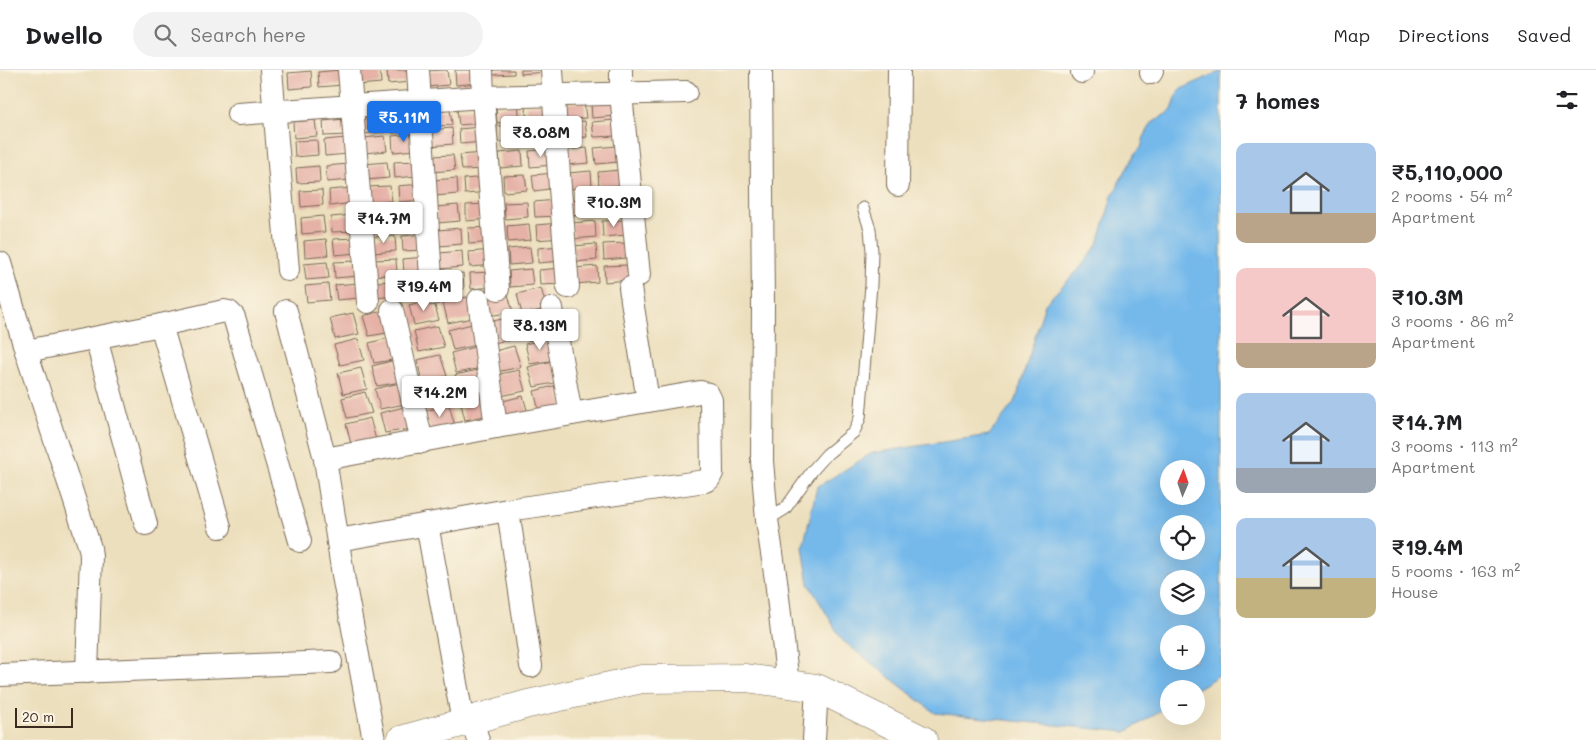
<!DOCTYPE html>
<meta charset="utf-8">
<style>
body{margin:0;font-family:Mali,sans-serif;background:#f2f2f2;color:#202124;height:100vh;display:flex;flex-direction:column;font-size:19px;white-space:nowrap}
*{box-sizing:border-box;margin:0}
p{font-size:16px;color:#757577}
.icon{flex:none;width:28px;height:28px;fill:none;stroke:currentColor;stroke-width:2;stroke-linecap:round;stroke-linejoin:round}
.map{position:relative;flex:1;overflow:hidden}
.drawer{display:flex;flex-direction:column;background:#fff;width:375px}
.drawer>*{flex:none}
.needle{width:32px;rotate:2deg}
.buttons{position:absolute;left:1160px;top:390px;display:grid;gap:10px}
.buttons a{display:grid;place-items:center;width:45px;height:45px;border-radius:50%;background:#fff;box-shadow:0 5px 20px #0002;font-size:25px}
.scale{position:absolute;left:15px;bottom:12px;width:58px;box-sizing:border-box;padding-left:5px;border:2px solid #3b2a1e;border-top:0;font-size:14px;line-height:18px;white-space:nowrap;color:#3b2a1e;-webkit-text-stroke:4px #fcf5e5;paint-order:stroke}
.price{position:absolute;translate:-50% -42px;padding:0 11px;border-radius:5px;background:#fff;color:#222;font-size:16px;line-height:32px;filter:drop-shadow(0 1px 2px #0008)}
.price::after{content:'';position:absolute;left:50%;top:30px;width:15px;height:11px;margin-left:-8px;background:inherit;clip-path:polygon(0 0,100% 0,50% 100%)}
.price.on{background:#1a73e8;color:#fff}
ul{padding:0;list-style:none}
li{display:flex;align-items:center;gap:15px;height:125px;padding:0 15px}
li span{display:grid;place-items:center;flex:none;width:140px;height:100px;border-radius:10px;color:#555}
li>.icon{margin-inline-start:auto}
span .icon{width:60px;height:60px;fill:#fffc;stroke-width:1}
li b{font-size:21px}
h2{display:flex;justify-content:space-between;align-items:center;height:60px;padding:0 15px;font-size:21px}
header{display:flex;align-items:center;gap:30px;box-sizing:border-box;height:70px;padding:0 25px;background:#fff;border-bottom:1px solid #e0e0e0}
header strong{font-size:24px}
nav{display:flex;gap:28px;margin-inline-start:auto;font-size:18px}
.search{width:350px;height:45px;background:#f2f2f2;display:flex;align-items:center;gap:12px;box-sizing:border-box;padding:0 18px;border-radius:28px;color:#757577;font-size:19px}
main{display:flex;flex:1;min-height:0}
.map>svg:first-child{display:block}
</style>
<header>
<strong>Dwello</strong>
<div class="search"><svg class="icon" aria-label="search" viewBox="0 0 24 24"><circle cx="10" cy="10" r="6"/><path d="M15 15l6 6"/></svg>Search here</div>
<nav><a>Map</a><a>Directions</a><a>Saved</a></nav>
</header>
<main>
<div class="map">
<svg width="1221" height="670" viewBox="0 0 1221 670">
<rect width="100%" height="100%" fill="#fcf5e5"/>
<filter id="ink" filterUnits="userSpaceOnUse"><feTurbulence type="fractalNoise" baseFrequency=".02" numOctaves="2"/><feDisplacementMap in="SourceGraphic" scale="10" xChannelSelector="R" yChannelSelector="G"/><feConvolveMatrix kernelMatrix="1 2 1 2 8 2 1 2 1" color-interpolation-filters="sRGB"/></filter>
<filter id="wash" filterUnits="userSpaceOnUse"><feTurbulence type="fractalNoise" baseFrequency=".0096" numOctaves="4" result="noise"/><feDisplacementMap in="SourceGraphic" scale="20" xChannelSelector="R" yChannelSelector="G"/><feGaussianBlur stdDeviation="1.12" result="paint"/><feColorMatrix in="noise" values="0 0 0 0 0 0 0 0 0 0 0 0 0 0 0 0 0 1.4 0 .05"/><feComposite in="paint" operator="in"/></filter>
<g filter="url(#wash)">
<rect width="100%" height="100%" fill="#ecdfbd"/>
<path fill="#75b9eb" stroke="#587284" fill-rule="evenodd" d="M1221,1V604L1196,619H1169V636L1126,662L935,643L842,570L809,514L803,477L817,417L872,383L989,365L1016,330L1045,234L1080,198L1098,174L1113,123L1117,119L1119,112L1136,83L1141,78L1144,67L1152,53L1172,40L1179,20ZM1169,399H1196V426H1169ZM1169,454H1196V481H1169ZM1169,509H1196V536H1169ZM1169,564H1196V591H1169Z"/>
<g id="blocks">
<g fill="#e6b2a8">
<polygon points="340,0 342,15 319,17 318,2"/>
<polygon points="357,0 380,0 381,13 358,15"/>
<polygon points="387,0 410,0 411,12 388,14"/>
<polygon points="447,0 449,15 426,17 425,1"/>
<polygon points="455,0 477,0 479,13 456,15"/>
<polygon points="491,0 514,0 514,4 491,5"/>
<polygon points="521,0 544,0 544,2 521,4"/>
<polygon points="311,1 312,17 289,19 288,3"/>
<polygon points="614,31 615,46 592,48 591,33"/>
<polygon points="584,32 586,48 563,50 562,34"/>
<polygon points="548,34 550,50 527,51 526,36"/>
<polygon points="518,35 520,51 497,53 496,37"/>
<polygon points="480,38 482,53 459,55 457,40"/>
<polygon points="450,39 452,55 429,57 428,41"/>
<polygon points="414,45 415,61 392,63 391,47"/>
<polygon points="384,47 385,62 363,64 361,48"/>
<polygon points="345,49 347,65 324,66 323,51"/>
<polygon points="315,50 317,66 294,68 293,52"/>
<polygon points="615,50 617,66 594,67 592,52"/>
<polygon points="585,51 587,67 564,69 563,53"/>
<polygon points="550,53 551,69 528,71 527,55"/>
<polygon points="520,55 521,70 498,72 497,56"/>
<polygon points="481,57 483,72 460,74 459,59"/>
<polygon points="452,58 453,74 430,76 429,60"/>
<polygon points="415,64 416,80 393,82 392,66"/>
<polygon points="385,66 387,81 364,83 363,68"/>
<polygon points="346,68 348,84 325,86 324,70"/>
<polygon points="317,70 318,85 295,87 294,71"/>
<polygon points="617,76 619,92 596,94 594,78"/>
<polygon points="587,78 589,93 566,95 565,80"/>
<polygon points="552,79 553,95 530,97 529,81"/>
<polygon points="522,81 523,96 500,98 499,83"/>
<polygon points="483,83 485,99 462,100 460,85"/>
<polygon points="453,85 455,100 432,102 431,86"/>
<polygon points="417,91 418,106 395,108 394,92"/>
<polygon points="387,92 389,108 366,110 364,94"/>
<polygon points="348,94 350,110 327,112 326,96"/>
<polygon points="319,96 320,112 297,113 296,98"/>
<polygon points="620,100 622,115 599,117 598,102"/>
<polygon points="591,101 592,117 569,119 568,103"/>
<polygon points="555,103 557,118 534,121 532,105"/>
<polygon points="525,105 527,120 504,122 503,106"/>
<polygon points="486,107 488,122 465,124 464,109"/>
<polygon points="457,108 458,124 435,126 434,110"/>
<polygon points="420,114 422,130 399,132 398,116"/>
<polygon points="390,116 392,131 369,133 368,117"/>
<polygon points="352,118 353,133 330,136 329,120"/>
<polygon points="322,120 323,135 301,137 300,121"/>
<polygon points="622,127 623,142 600,144 599,129"/>
<polygon points="592,128 594,144 571,146 569,130"/>
<polygon points="556,130 558,146 535,147 534,132"/>
<polygon points="527,132 528,147 505,149 504,133"/>
<polygon points="488,134 489,149 466,151 466,135"/>
<polygon points="458,135 460,151 437,153 436,137"/>
<polygon points="422,141 423,157 400,159 399,143"/>
<polygon points="392,143 393,158 370,160 370,145"/>
<polygon points="353,145 355,161 332,162 331,147"/>
<polygon points="323,146 325,162 302,164 301,148"/>
<polygon points="625,150 626,165 603,167 602,151"/>
<polygon points="595,151 596,167 573,169 572,153"/>
<polygon points="559,153 560,168 537,170 536,155"/>
<polygon points="529,154 531,170 508,172 507,156"/>
<polygon points="491,157 492,172 469,174 468,158"/>
<polygon points="461,158 462,174 439,176 438,160"/>
<polygon points="424,164 426,180 403,181 402,166"/>
<polygon points="395,166 396,181 373,183 372,167"/>
<polygon points="356,168 357,183 335,185 333,169"/>
<polygon points="326,169 328,185 305,187 304,171"/>
<polygon points="626,173 627,188 604,190 603,174"/>
<polygon points="596,174 597,190 574,192 573,176"/>
<polygon points="560,176 561,191 538,193 538,178"/>
<polygon points="530,177 532,193 509,195 508,179"/>
<polygon points="492,180 493,195 470,197 469,182"/>
<polygon points="462,181 463,197 440,199 439,183"/>
<polygon points="425,187 427,203 404,204 403,189"/>
<polygon points="396,189 397,204 374,206 373,190"/>
<polygon points="357,191 358,206 335,208 334,192"/>
<polygon points="327,192 329,208 306,210 304,194"/>
<polygon points="627,195 628,210 605,212 604,196"/>
<polygon points="597,196 598,212 575,214 574,198"/>
<polygon points="561,198 562,214 540,215 539,200"/>
<polygon points="531,199 533,215 510,217 509,201"/>
<polygon points="493,202 494,217 471,219 470,203"/>
<polygon points="463,203 464,219 441,220 441,205"/>
<polygon points="426,209 428,224 405,227 404,211"/>
<polygon points="397,211 398,226 375,228 374,212"/>
<polygon points="358,213 359,228 337,230 335,215"/>
<polygon points="328,214 330,230 307,232 305,216"/>
<polygon points="541,218 547,239 522,244 517,224"/>
<polygon points="507,221 513,242 488,246 483,226"/>
<polygon points="467,227 473,248 448,253 443,232"/>
<polygon points="433,229 439,250 414,255 409,235"/>
<polygon points="387,240 393,262 369,266 363,246"/>
<polygon points="353,243 359,264 335,269 330,248"/>
<polygon points="546,246 552,267 527,271 522,251"/>
<polygon points="512,247 518,268 493,273 488,252"/>
<polygon points="472,254 478,275 453,280 448,260"/>
<polygon points="438,256 444,277 419,282 414,261"/>
<polygon points="393,267 398,289 374,293 369,273"/>
<polygon points="549,268 555,290 530,294 525,274"/>
<polygon points="358,269 364,290 340,295 334,275"/>
<polygon points="514,276 521,297 496,302 491,282"/>
<polygon points="475,277 481,298 456,303 451,283"/>
<polygon points="440,285 447,306 422,311 417,290"/>
<polygon points="395,290 401,312 377,316 372,296"/>
<polygon points="552,291 558,312 534,317 528,297"/>
<polygon points="361,298 367,319 343,324 338,303"/>
<polygon points="478,300 484,321 460,326 455,305"/>
<polygon points="519,300 525,321 501,326 495,305"/>
<polygon points="445,309 451,330 426,335 421,314"/>
<polygon points="399,313 405,334 380,339 375,319"/>
<polygon points="557,315 563,337 539,341 534,321"/>
<polygon points="365,322 372,343 347,348 342,328"/>
<polygon points="483,324 489,345 465,350 460,330"/>
<polygon points="523,326 529,347 505,352 499,332"/>
<polygon points="449,335 455,356 431,361 425,341"/>
<polygon points="404,337 410,359 385,363 380,343"/>
<polygon points="370,348 376,370 351,374 346,354"/>
</g>
</g>
</g>
<g filter="url(#ink)">
<use href="#blocks" fill-opacity="0" stroke="#796956" stroke-width="1"/>
<g fill="none" stroke-linecap="round" stroke-linejoin="round">
<g stroke="#796956" stroke-width="13">
<polyline id="service" points="767,450 785,439 812,401 827,384 854,362 860,348 871,215 872,181 870,159 863,138"/>
</g>
<g stroke="#796956" stroke-width="24">
<g id="minor">
<polyline points="271,0 288,200"/>
<polyline points="349,0 368,232"/>
<polyline points="418,0 432,224"/>
<polyline points="552,0 559,105 568,217"/>
<polyline points="621,0 621,24 639,205"/>
<polyline points="761,0 763,236 762,391 767,450 776,510 788,614"/>
<polyline points="1082,2 1082,0"/>
<polyline points="1151,3 1152,0"/>
<polyline points="238,44 483,27 482,0"/>
<polyline points="898,115 899,0"/>
<polyline points="0,193 26,281 161,255 224,241 229,242 234,247 300,471"/>
<polyline points="630,218 648,331"/>
<polyline points="498,219 483,27 686,22"/>
<polyline points="479,230 496,357"/>
<polyline points="552,238 571,344"/>
<polyline points="392,240 422,372"/>
<polyline points="286,241 325,389 344,511 374,670"/>
<polyline points="161,255 220,457"/>
<polyline points="96,268 146,454"/>
<polyline points="26,281 90,478 91,486 87,602"/>
<polyline points="325,389 496,357 700,322 708,324 711,330 712,403 709,409 705,411 508,440 338,470"/>
<polyline points="508,440 531,596"/>
<polyline points="427,454 463,652"/>
<polyline points="0,605 331,592"/>
<polyline points="472,649 478,670"/>
<polyline points="814,670 817,618"/>
</g>
</g>
<g stroke="#796956" stroke-width="29">
<polyline id="tertiary" points="401,670 528,634 642,609 746,608 817,618 923,670"/>
</g>
<use href="#service" stroke="#fff" stroke-width="11"/>
<use href="#minor" stroke="#fff" stroke-width="22"/>
<use href="#tertiary" stroke="#fff" stroke-width="28"/>
</g>
</g>
</svg>
<div class="buttons">
<a><svg class="needle" viewBox="-14 -14 28 28"><path d="M0-13l5 13h-10z" fill="#e53935"/><path d="M0 13l5-13h-10z" fill="#757577"/></svg></a>
<a><svg class="icon" aria-label="locate" viewBox="0 0 24 24"><circle cx="12" cy="12" r="6"/><path d="M12 2v4M12 18v4M2 12h4M18 12h4"/></svg></a>
<a><svg class="icon" aria-label="layers" viewBox="0 0 24 24"><path d="M12 4l9 5-9 5-9-5zM3 14l9 5 9-5"/></svg></a>
<a>+</a>
<a>−</a>
</div>
<div class="scale">20 m</div>
<b class="price on" style="left:404px;top:73px">₹5.11M</b>
<b class="price" style="left:541px;top:88px">₹8.08M</b>
<b class="price" style="left:614px;top:158px">₹10.3M</b>
<b class="price" style="left:384px;top:174px">₹14.7M</b>
<b class="price" style="left:424px;top:242px">₹19.4M</b>
<b class="price" style="left:540px;top:281px">₹8.13M</b>
<b class="price" style="left:440px;top:348px">₹14.2M</b>
</div>
<section class="drawer">
<h2>7 homes<svg class="icon" aria-label="filters" viewBox="0 0 24 24"><path d="M4 7h16M4 17h16"/><circle cx="9" cy="7" r="2"/><circle cx="15" cy="17" r="2"/></svg></h2>
<ul>
<li><span style="background:linear-gradient(#a9c7e8 70%,#b9a48a 0)"><svg class="icon" aria-label="home" viewBox="0 0 24 24"><path d="M3 11l9-7 9 7M6 9v11h12V9"/></svg></span><div><b>₹5,110,000</b><p>2 rooms · 54 m²</p><p>Apartment</p></div></li>
<li><span style="background:linear-gradient(#f6c9c9 75%,#b9a48a 0)"><svg class="icon" aria-label="home" viewBox="0 0 24 24"><path d="M3 11l9-7 9 7M6 9v11h12V9"/></svg></span><div><b>₹10.3M</b><p>3 rooms · 86 m²</p><p>Apartment</p></div></li>
<li><span style="background:linear-gradient(#a9c7e8 75%,#9aa5b1 0)"><svg class="icon" aria-label="home" viewBox="0 0 24 24"><path d="M3 11l9-7 9 7M6 9v11h12V9"/></svg></span><div><b>₹14.7M</b><p>3 rooms · 113 m²</p><p>Apartment</p></div></li>
<li><span style="background:linear-gradient(#a9c7e8 60%,#c2b280 0)"><svg class="icon" aria-label="home" viewBox="0 0 24 24"><path d="M3 11l9-7 9 7M6 9v11h12V9"/></svg></span><div><b>₹19.4M</b><p>5 rooms · 163 m²</p><p>House</p></div></li>
</ul>
</section>
</main>
